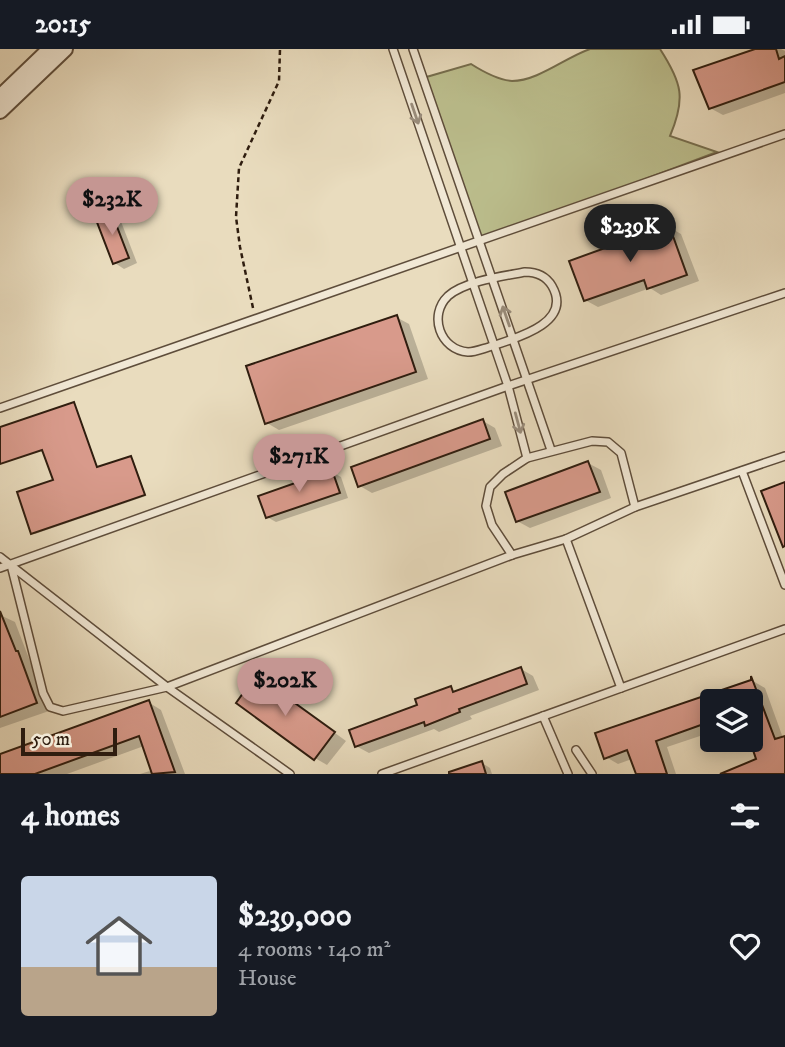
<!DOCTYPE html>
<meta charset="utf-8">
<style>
body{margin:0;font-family:"IM FELL DW Pica",serif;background:#20242c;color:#f1f3f6;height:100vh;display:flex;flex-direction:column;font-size:26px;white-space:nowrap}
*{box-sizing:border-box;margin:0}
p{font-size:23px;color:#9ea1a6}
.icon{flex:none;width:38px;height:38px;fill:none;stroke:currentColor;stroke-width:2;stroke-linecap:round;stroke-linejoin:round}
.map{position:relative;height:725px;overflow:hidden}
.sheet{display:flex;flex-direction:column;background:#171b24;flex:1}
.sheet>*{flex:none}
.fabs{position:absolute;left:700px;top:640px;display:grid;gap:14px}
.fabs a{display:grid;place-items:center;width:63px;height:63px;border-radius:7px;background:#171b24;box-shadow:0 4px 18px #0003;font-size:35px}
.scale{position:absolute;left:21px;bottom:18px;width:96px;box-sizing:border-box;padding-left:7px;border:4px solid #2f1d0f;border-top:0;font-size:19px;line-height:24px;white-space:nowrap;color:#2f1d0f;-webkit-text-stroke:5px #f1e8d5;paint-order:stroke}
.price{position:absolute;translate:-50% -60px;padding:0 16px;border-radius:24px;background:#c59692;color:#111;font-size:23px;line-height:46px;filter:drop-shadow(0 2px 4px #0008)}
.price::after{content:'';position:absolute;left:50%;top:42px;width:21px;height:16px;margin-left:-10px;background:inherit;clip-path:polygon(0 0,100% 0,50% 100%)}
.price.on{background:#222;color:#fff}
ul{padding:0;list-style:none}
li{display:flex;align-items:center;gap:21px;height:175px;padding:0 21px}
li+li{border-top:2px solid #363941}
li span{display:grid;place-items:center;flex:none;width:196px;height:140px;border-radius:7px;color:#555}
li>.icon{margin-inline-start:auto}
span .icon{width:84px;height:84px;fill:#fffc;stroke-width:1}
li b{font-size:30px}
h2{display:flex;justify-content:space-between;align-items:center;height:84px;padding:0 21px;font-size:30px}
.status{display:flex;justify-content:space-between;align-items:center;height:49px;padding:0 35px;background:#171b24;direction:ltr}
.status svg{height:19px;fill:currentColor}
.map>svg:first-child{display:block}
</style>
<div class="status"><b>20:15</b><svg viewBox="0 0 49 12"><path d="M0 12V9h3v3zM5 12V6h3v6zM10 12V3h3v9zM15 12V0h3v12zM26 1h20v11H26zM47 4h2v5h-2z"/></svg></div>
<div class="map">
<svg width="785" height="725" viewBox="0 0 785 725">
<rect width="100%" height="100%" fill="#e9dcbe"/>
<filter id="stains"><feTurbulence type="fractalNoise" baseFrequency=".00286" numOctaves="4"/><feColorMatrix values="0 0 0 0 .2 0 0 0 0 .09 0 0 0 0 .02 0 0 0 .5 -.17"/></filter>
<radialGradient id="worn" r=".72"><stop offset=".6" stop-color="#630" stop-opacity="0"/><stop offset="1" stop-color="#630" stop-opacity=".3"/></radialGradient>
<path fill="#bcbf8e" stroke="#766e4e" stroke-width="2" d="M590,0H660C682,34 686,49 670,87L717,103L481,192L423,29L471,15C482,22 499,31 512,32C538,32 566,8 590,0Z"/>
<g fill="#0003">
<polygon points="760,0 781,0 785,2 785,44 723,66 710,59"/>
<polygon points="111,164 120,170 137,214 124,220 115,214"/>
<polygon points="669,178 681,185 699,232 661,246 650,239 598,258 585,251"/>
<polygon points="396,268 409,275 428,330 279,381 267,374"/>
<polygon points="74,354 98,420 131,409 133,410 146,447 35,485 33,484 55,432 50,396 0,413 0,380"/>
<polygon points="483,372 495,379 502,397 372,444 360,437"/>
<polygon points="588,414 601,421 611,449 530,479 517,472"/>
<polygon points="332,423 341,428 348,449 276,473 267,468"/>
<polygon points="0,566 15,573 49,662 0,679"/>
<polygon points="521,620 533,627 539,641 470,667 472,670 439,683 434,680 369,704 356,697 450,639 457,643"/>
<polygon points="753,632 765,639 783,689 785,689 785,725 722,725 759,711 751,689 751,653 712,653 712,683 667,698 676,725 637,725 632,710 618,715 606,708 598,685"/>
<polygon points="269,636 346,692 327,716 315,709"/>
<polygon points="148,653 161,661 185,725 140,725 153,721 144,697 67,725 0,725 0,707"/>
<polygon points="482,714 490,719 492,725 449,725"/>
</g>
<g fill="#d89a8b" stroke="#2f1d0f" stroke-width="2">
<polygon points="755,0 776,0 779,10 785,7 785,33 709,60 693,21"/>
<polygon points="111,162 129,209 113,215 95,168"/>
<polygon points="669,176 687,226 647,240 644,231 584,252 569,212"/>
<polygon points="397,266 416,323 265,375 246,317"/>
<polygon points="74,353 97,418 131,407 145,446 31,485 17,443 53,431 42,401 0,415 0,378"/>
<polygon points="483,370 490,390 358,438 351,418"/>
<polygon points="588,412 600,443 516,473 505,443"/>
<polygon points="332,421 340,444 266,469 258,447"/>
<polygon points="785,433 785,497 783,498 761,442"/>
<polygon points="0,562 16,602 18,602 37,654 0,668"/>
<polygon points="521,618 527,635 459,660 460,663 425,677 424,673 355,698 349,681 417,656 415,650 451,637 453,643"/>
<polygon points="256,626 335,683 314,711 236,654"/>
<polygon points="751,627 775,690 785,687 785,725 720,725 756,710 751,695 751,653 712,653 712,672 656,692 667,725 636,725 627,701 604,710 595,684 751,631"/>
<polygon points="149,651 175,723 152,725 139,687 35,725 0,725 0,705"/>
<polygon points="482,712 486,725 449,725 449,723"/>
</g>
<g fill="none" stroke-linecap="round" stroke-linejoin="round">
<g stroke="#5e4d3b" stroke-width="10">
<g id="lane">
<polyline points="393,0 508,337 527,409"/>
<polyline points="413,0 551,401"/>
<path d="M525,223C536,223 546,227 552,237C574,275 513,290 489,298C482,300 475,303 468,303C440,301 428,266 448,247C465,232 504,227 525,223Z"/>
<polyline points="0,359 785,85"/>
<polyline points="742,422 785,536"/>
<polyline points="566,490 621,639"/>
<polyline points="512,506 492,476 486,457 490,438 503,425 527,409 592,392 608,393 621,404 635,458"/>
<polyline points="0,508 167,638 290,725"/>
<polyline points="11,516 43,644 50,658 63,662 167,638 512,506 566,490 635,458 785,407"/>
<polyline points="0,519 508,337 785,244"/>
<polyline points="543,667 568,725"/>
<polyline points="576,701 592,725"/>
<polyline points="382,725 785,580"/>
</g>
</g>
<g stroke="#5e4d3b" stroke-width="18">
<g id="street">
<polyline points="0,48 50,0"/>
<polyline points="0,62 65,0"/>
</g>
</g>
<polyline stroke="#2f1d0f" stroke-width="2.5" stroke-dasharray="5 3.5" stroke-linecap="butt" points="253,259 240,198 236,168 239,119 279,32 280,0"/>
<use href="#lane" stroke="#f1e8d5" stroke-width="7"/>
<use href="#street" stroke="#f1e8d5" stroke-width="14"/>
</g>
<defs><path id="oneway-shaft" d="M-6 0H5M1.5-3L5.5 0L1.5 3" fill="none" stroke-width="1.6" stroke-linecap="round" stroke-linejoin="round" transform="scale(1.75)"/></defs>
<g stroke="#9a8d7c">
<use href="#oneway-shaft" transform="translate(415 65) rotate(71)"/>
<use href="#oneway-shaft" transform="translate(506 267) rotate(-109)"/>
<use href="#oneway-shaft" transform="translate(518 374) rotate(75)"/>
</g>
<rect width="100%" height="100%" filter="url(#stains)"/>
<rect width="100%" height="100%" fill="url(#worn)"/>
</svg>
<div class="fabs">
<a><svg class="icon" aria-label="layers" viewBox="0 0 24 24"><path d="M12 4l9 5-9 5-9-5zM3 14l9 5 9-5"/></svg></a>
</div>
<div class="scale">50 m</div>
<b class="price" style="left:112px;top:188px">$232K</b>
<b class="price on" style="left:630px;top:215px">$239K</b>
<b class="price" style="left:299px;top:445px">$271K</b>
<b class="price" style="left:285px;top:669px">$202K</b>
</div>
<section class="sheet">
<h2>4 homes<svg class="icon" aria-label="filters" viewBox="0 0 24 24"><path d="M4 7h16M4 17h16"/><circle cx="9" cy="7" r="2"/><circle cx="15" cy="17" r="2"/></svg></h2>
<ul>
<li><span style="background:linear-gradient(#c9d6e8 65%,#b9a48a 0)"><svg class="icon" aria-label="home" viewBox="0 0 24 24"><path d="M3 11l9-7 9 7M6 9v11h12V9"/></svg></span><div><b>$239,000</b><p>4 rooms · 140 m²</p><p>House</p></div><svg class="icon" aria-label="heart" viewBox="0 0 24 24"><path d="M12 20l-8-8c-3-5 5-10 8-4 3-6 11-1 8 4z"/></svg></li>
</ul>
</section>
